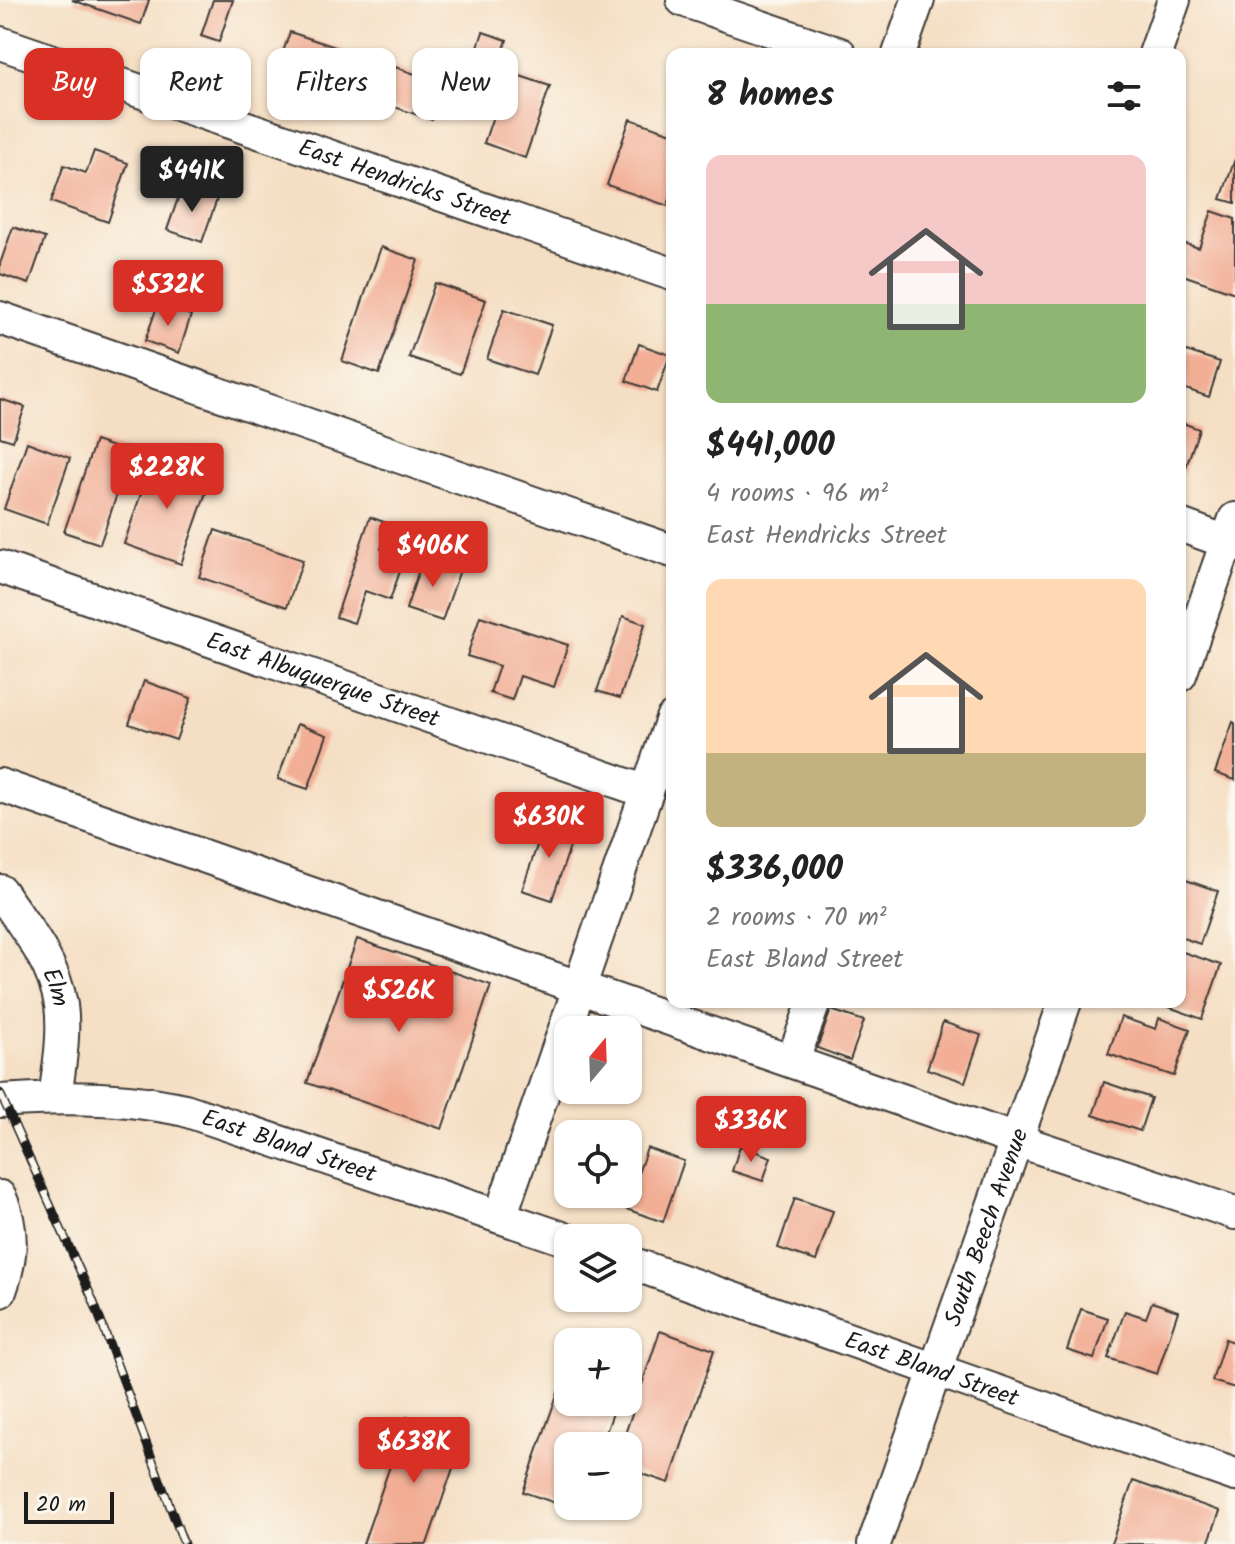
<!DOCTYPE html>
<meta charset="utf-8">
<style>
body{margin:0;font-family:Kalam,sans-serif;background:#f2f2f2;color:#222;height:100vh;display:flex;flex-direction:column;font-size:30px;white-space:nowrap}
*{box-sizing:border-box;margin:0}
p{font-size:26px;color:#767676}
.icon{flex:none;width:44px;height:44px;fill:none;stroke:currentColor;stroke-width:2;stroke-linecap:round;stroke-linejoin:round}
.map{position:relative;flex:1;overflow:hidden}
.panel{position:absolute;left:666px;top:48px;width:520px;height:960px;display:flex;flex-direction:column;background:#fff;border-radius:16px;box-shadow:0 2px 6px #0004}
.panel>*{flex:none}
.hud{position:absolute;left:24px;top:48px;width:522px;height:72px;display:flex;gap:16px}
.needle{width:52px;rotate:19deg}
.buttons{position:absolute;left:554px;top:1016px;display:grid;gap:16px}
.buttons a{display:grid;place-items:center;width:88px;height:88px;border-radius:16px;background:#fff;box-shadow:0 2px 6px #0004;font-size:40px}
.scale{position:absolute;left:24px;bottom:20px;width:90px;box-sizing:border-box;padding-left:8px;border:4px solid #1c1c1c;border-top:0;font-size:22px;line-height:28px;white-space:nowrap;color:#1c1c1c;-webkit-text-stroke:6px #fbf7ec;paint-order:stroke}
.price{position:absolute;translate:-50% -68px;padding:0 18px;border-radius:8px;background:#d93025;color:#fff;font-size:26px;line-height:52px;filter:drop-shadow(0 2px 4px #0008)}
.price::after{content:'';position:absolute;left:50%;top:48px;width:24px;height:18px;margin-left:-12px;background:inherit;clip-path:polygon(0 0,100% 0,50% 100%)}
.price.on{background:#222;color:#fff}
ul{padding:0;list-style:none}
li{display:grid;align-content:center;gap:16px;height:424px;padding:0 40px}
li span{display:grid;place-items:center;height:248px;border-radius:16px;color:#555}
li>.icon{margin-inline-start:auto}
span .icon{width:144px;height:144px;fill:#fffc;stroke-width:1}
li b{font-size:34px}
h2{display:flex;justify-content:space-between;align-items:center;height:96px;padding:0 40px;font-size:34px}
.chip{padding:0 28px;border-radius:16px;background:#fff;box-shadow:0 2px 6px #0004;font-size:28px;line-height:72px}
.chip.on{background:#d93025;color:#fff}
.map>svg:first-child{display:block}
</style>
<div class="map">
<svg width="1235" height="1544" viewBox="0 0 1235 1544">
<rect width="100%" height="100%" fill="#fbf7ec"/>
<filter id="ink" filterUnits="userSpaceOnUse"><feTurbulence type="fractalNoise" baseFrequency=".0125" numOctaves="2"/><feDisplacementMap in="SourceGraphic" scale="16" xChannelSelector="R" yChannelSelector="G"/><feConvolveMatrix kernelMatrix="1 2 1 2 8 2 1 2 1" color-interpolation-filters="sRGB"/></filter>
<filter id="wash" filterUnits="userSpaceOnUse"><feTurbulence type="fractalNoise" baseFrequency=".006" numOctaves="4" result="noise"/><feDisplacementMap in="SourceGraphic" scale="32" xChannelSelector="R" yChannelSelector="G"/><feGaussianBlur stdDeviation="1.8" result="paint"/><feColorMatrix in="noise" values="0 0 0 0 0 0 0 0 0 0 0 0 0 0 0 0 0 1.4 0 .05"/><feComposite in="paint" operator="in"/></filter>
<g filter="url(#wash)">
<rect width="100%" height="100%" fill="#f5dfc4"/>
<g id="blocks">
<g fill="#f2af96">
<polygon points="72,0 149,0 141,24"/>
<polygon points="213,0 233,0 219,42 201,36"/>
<polygon points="290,32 344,50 331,87 277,69"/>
<polygon points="483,32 507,40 493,81 469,73"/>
<polygon points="395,67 444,84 432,120 383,103"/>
<polygon points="508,72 550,86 525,158 484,143"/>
<polygon points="630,119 672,133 672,193 668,206 607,185"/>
<polygon points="94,151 128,163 108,222 51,202 64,165 86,173"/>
<polygon points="1235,159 1235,203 1221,199"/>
<polygon points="182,187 217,199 202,242 167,230"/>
<polygon points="1212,211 1235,219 1235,293 1180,274 1180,242 1199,248"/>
<polygon points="13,227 45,238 29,284 0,274 0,264"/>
<polygon points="381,247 418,260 379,374 342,361"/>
<polygon points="435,283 486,300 460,374 409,357"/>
<polygon points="158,304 191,315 179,353 145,341"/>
<polygon points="504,309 552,325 535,375 487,359"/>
<polygon points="639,344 670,355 657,392 626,381"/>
<polygon points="1180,349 1220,362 1209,397 1180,387"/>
<polygon points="0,399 25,407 13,441 0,437"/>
<polygon points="1180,422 1199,429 1184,473 1180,471"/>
<polygon points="95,441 131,453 100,544 64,532"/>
<polygon points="27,442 70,458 47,524 4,509"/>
<polygon points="153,458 211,478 181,564 124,544"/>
<polygon points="370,517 390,524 381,549 405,557 390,600 365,591 354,623 336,617"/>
<polygon points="215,530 303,560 287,607 199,577"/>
<polygon points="423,558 460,570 442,621 406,609"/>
<polygon points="480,616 568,645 554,687 520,676 512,700 490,693 499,666 467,656"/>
<polygon points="623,616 645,624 620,698 597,691"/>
<polygon points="144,681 191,698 176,740 129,724"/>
<polygon points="1233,722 1235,723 1235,780 1215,773"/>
<polygon points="297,724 327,735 308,789 278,779"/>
<polygon points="546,819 576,829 552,900 522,890"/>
<polygon points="1180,878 1218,891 1200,944 1180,937"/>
<polygon points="357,939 491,985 442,1129 307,1083"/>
<polygon points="1180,951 1221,965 1202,1019 1155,1002 1180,1002"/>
<polygon points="831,1010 864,1021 850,1060 817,1048"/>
<polygon points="1121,1017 1156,1029 1159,1018 1190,1029 1174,1076 1108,1054"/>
<polygon points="943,1022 981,1035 965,1082 927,1069"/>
<polygon points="1104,1082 1151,1098 1140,1131 1093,1115"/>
<polygon points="740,1146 771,1157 763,1181 732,1171"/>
<polygon points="647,1148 684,1161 663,1222 612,1204 615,1194 628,1194 628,1176 636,1179"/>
<polygon points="795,1198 833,1211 816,1261 778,1248"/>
<polygon points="1152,1302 1178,1311 1157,1374 1108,1358 1125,1311 1146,1318"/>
<polygon points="1081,1309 1108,1318 1094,1359 1067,1350"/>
<polygon points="660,1331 714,1350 669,1483 628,1469 628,1446 621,1446"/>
<polygon points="1225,1339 1235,1343 1235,1388 1212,1381"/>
<polygon points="568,1364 568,1402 617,1402 601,1446 568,1446 568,1506 581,1506 579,1511 523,1492"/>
<polygon points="407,1417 464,1436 427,1544 363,1544"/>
<polygon points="1133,1481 1220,1511 1208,1544 1111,1544"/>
</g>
</g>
</g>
<g filter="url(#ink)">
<use href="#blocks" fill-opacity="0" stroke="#3d3935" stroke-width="2"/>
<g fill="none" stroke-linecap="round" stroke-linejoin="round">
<g stroke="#3d3935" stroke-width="36">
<g id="minor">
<polyline points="683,0 840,54"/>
<path id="s1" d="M0,43L672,274"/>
<polyline points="899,54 918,0"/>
<polyline points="1155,54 1174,0"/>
<polyline points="0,318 672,551"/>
<polyline points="1180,525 1235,545"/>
<path id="s2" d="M0,567L647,792"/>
<polyline points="1180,675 1235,519"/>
<polyline points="0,785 1016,1140 1235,1213"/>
<path id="s3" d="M0,891C24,926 54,961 61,1005C65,1035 59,1068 55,1098"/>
<polyline points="793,1060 814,1002"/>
<path id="s4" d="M0,1101C62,1096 124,1096 185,1110L568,1240"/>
<path d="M0,1197C14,1230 12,1258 0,1291"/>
<polyline points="500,1217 672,719"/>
<path id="s5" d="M628,1262L1235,1475"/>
<path id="s6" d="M874,1544L1065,1002"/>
</g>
</g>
<use href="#minor" stroke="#fff" stroke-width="32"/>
<g stroke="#1c1c1c" stroke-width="9">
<polyline id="rail" points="0,1093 93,1300 184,1544"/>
</g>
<use href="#rail" stroke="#fbf7ec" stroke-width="6" stroke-dasharray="18" stroke-linecap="butt"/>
</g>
</g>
<g text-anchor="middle" stroke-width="8" stroke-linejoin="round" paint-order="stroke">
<g font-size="24" fill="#1c1c1c" stroke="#fbf7ec">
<text dy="8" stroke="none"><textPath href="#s1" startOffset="428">East Hendricks Street</textPath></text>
<text dy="8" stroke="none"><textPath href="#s2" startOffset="342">East Albuquerque Street</textPath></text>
<text dy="8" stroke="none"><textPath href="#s3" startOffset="112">Elm</textPath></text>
<text dy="8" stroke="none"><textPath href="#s4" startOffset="296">East Bland Street</textPath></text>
<text dy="8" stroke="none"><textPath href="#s6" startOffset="336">South Beech Avenue</textPath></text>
<text dy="8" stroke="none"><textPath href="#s5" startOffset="322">East Bland Street</textPath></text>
</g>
</g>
</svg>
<div class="buttons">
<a><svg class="needle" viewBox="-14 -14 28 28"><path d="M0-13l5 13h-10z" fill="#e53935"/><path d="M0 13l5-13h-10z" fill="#767676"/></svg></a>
<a><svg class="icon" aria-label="locate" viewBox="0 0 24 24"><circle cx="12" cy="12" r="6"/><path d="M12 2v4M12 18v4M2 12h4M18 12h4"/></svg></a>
<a><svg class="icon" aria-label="layers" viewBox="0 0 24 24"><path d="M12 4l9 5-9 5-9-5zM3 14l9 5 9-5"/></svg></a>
<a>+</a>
<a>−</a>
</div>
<div class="scale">20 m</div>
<b class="price on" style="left:192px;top:214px">$441K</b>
<b class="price" style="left:168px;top:328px">$532K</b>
<b class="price" style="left:167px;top:511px">$228K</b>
<b class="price" style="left:433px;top:589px">$406K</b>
<b class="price" style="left:549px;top:860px">$630K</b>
<b class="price" style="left:399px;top:1034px">$526K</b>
<b class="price" style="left:751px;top:1164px">$336K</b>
<b class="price" style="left:414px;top:1485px">$638K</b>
<div class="hud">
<a class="chip on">Buy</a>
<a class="chip">Rent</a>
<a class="chip">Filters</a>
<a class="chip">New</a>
</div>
<section class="panel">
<h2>8 homes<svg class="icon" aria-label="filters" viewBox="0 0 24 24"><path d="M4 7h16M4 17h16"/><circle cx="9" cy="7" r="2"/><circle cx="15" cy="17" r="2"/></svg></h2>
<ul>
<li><span style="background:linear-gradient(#f6c9c9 60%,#8fb573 0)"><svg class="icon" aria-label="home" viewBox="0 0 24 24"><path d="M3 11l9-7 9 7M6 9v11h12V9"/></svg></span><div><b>$441,000</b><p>4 rooms · 96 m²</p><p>East Hendricks Street</p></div></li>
<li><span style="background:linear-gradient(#ffd9b3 70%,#c2b280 0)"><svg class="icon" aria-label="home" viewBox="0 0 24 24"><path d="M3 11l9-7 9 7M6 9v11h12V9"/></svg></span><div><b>$336,000</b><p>2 rooms · 70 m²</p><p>East Bland Street</p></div></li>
</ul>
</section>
</div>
